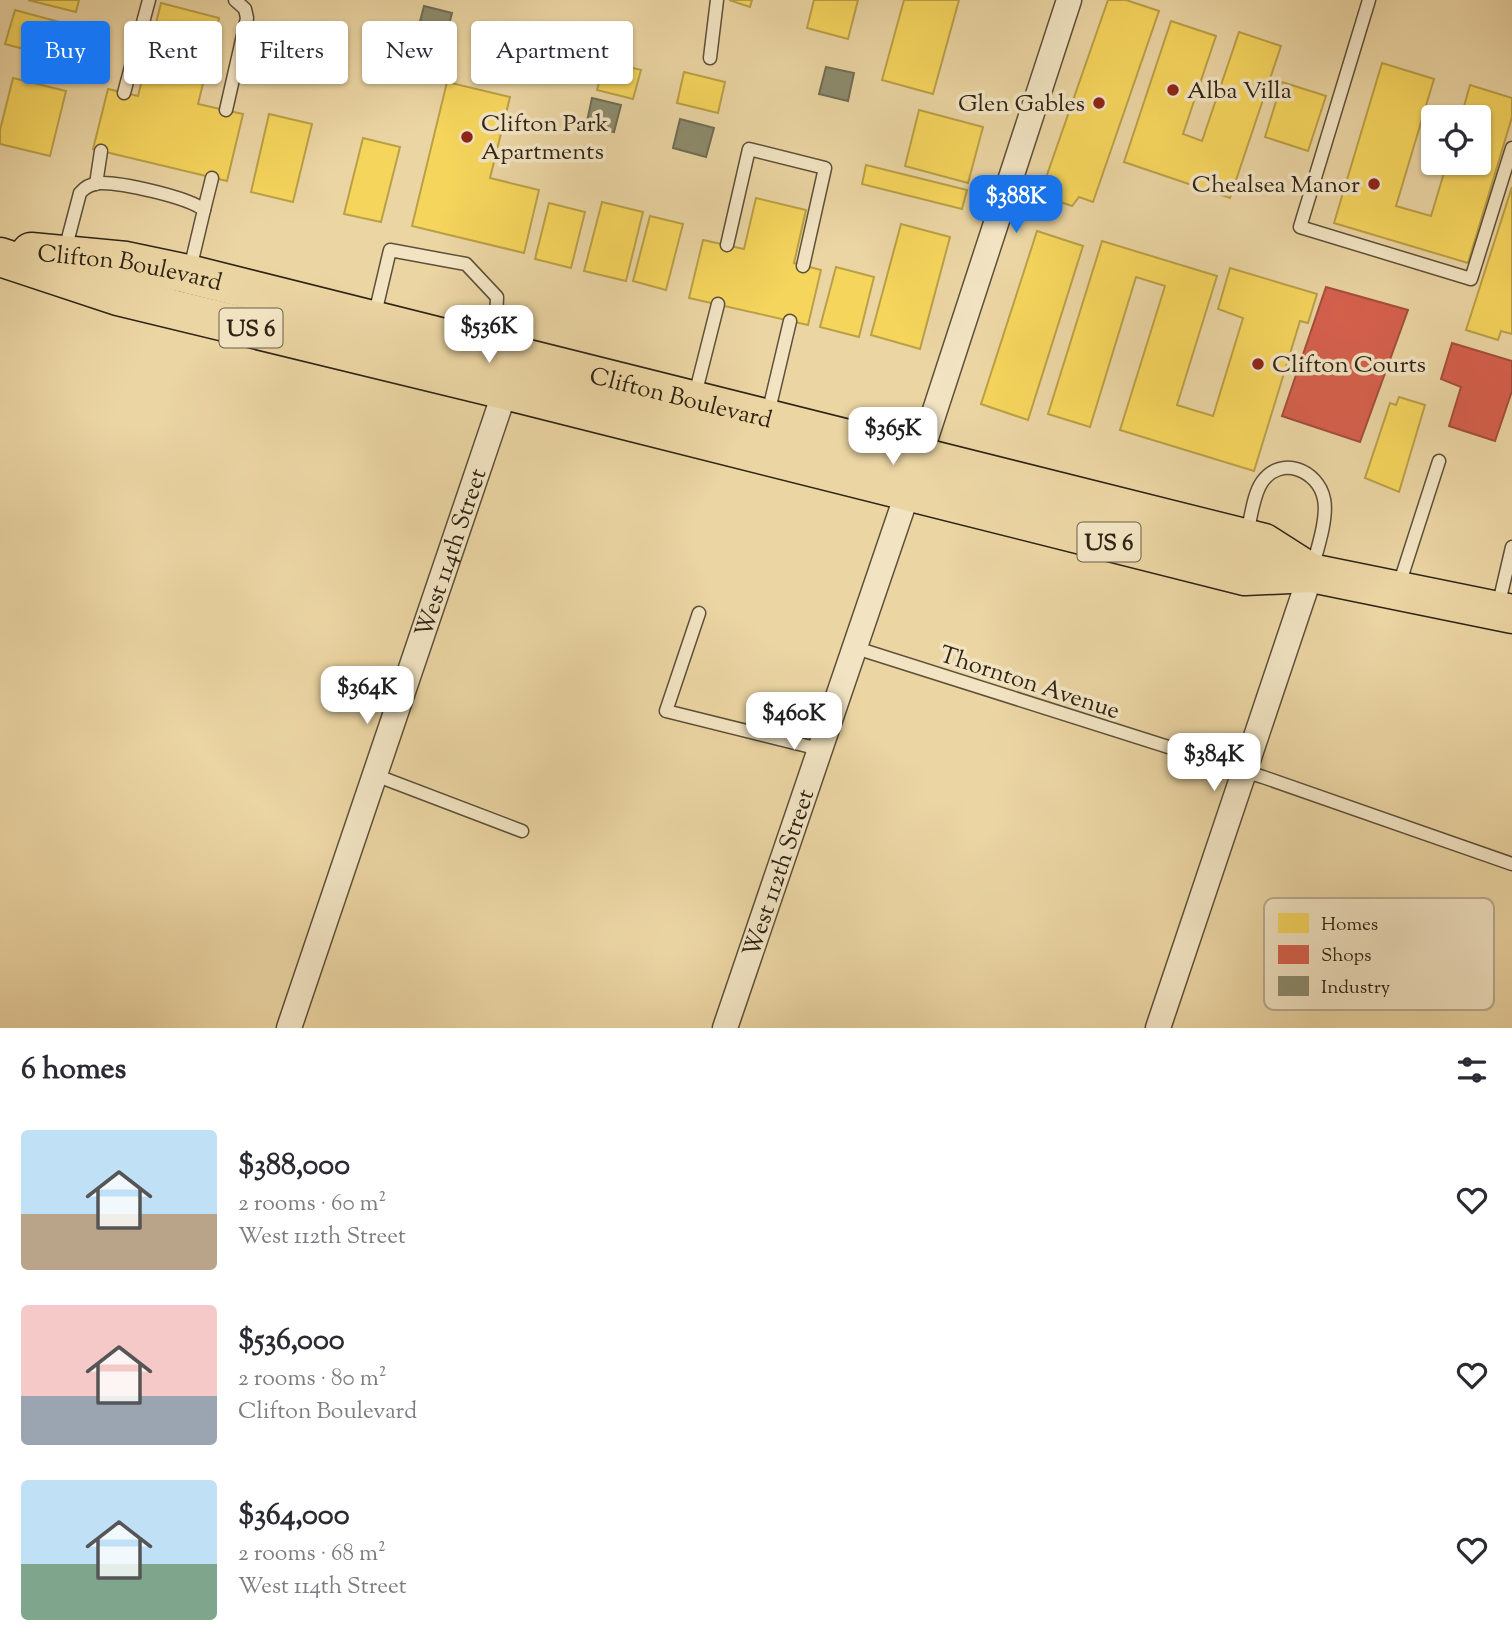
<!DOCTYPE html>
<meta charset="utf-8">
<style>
body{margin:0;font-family:"Sorts Mill Goudy",serif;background:#f2f2f3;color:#2b2b33;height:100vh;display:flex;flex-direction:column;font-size:26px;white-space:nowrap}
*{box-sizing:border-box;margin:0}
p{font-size:23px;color:#7c7c81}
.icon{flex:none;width:38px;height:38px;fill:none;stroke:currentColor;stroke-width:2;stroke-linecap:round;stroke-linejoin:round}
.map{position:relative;height:1028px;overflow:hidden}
.sheet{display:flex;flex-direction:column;background:#fff;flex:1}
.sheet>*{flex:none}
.hud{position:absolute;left:21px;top:21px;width:700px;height:63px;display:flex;gap:14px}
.controls{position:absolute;left:1421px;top:105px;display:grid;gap:14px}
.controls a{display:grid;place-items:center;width:70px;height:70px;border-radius:7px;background:#fff;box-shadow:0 2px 5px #0004;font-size:35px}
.price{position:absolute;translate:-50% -60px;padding:0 16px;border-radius:14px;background:#fff;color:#222;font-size:23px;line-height:46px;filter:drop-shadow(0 2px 4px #0008)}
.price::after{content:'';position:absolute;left:50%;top:42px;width:21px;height:16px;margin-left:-10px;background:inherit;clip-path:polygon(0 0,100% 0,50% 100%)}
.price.selected{background:#1a73e8;color:#fff}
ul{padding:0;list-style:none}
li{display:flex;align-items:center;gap:21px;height:175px;padding:0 21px}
li span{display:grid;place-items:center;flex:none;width:196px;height:140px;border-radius:7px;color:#555}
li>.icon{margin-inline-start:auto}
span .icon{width:84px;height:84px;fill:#fffc;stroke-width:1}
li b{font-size:30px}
h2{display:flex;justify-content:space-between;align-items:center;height:84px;padding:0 21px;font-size:30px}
.tag{padding:0 24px;border-radius:7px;background:#fff;box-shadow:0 2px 5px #0004;font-size:24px;line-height:63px}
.tag.selected{background:#1a73e8;color:#fff}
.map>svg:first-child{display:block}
</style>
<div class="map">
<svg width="1512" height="1028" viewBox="0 0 1512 1028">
<rect width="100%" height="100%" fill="#ebd5a3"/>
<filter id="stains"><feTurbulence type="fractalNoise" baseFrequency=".00286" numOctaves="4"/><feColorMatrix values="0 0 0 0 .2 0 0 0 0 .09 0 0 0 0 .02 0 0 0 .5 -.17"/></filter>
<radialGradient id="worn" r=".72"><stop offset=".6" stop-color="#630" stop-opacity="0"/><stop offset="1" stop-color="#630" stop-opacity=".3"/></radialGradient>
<g fill="#f6d55c" stroke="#baa047" stroke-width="2">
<polygon points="28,0 79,0 76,12"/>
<polygon points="729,0 752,0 750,7"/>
<polygon points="814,0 858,0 848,39 807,28"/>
<polygon points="904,0 959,0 933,94 882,80"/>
<polygon points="1108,0 1126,0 1159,11 1093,202 1079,197 1072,206 1040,195"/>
<polygon points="161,3 219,18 198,104 243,114 227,181 93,149 108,89 138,96"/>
<polygon points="15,10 74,26 65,60 5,44"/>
<polygon points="1171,21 1216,36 1183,134 1202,141 1239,32 1281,46 1230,198 1124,162"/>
<polygon points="605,61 641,70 633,99 597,90"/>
<polygon points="1382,63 1434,79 1396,206 1431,216 1447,163 1479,163 1479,117 1461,117 1470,85 1512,98 1512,117 1468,263 1334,223"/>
<polygon points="684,72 725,82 718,113 677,103"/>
<polygon points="13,78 66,91 50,156 0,144 0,130"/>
<polygon points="447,82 510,97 490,178 539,190 524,253 412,226"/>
<polygon points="1282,82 1326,96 1308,151 1265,137"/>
<polygon points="919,110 983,127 968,183 905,166"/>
<polygon points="269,114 312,124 293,202 251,192"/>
<polygon points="363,138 400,147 381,222 344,214"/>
<polygon points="866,165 967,190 962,209 862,184"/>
<polygon points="1512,187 1512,334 1501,331 1498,340 1466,330"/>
<polygon points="756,198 806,210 794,263 821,270 808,325 689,298 703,240 744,249"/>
<polygon points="602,202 643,212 626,281 584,271"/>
<polygon points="549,203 585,212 571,268 535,259"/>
<polygon points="650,216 683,224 666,290 633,281"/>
<polygon points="901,224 950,237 920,349 871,335"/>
<polygon points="1037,231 1083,246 1028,420 981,404"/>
<polygon points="1102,241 1217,276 1177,405 1213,416 1243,318 1218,309 1230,268 1317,294 1308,323 1300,321 1254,471 1120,430 1165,286 1136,277 1090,427 1048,414"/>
<polygon points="836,267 874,277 859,337 820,327"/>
<polygon points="1399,397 1425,405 1399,492 1365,478 1390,403 1396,405"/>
</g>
<g fill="#d6604d" stroke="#a44e3c" stroke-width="2">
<polygon points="1326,287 1408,310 1360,442 1282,416"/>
<polygon points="1452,343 1512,361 1512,391 1495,441 1449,426 1461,387 1441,379"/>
</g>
<g fill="#8c8c6e" stroke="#706d54" stroke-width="2">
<polygon points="424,6 452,13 445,40 417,33"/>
<polygon points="303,34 332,41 325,68 297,62"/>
<polygon points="826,67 854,73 848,101 819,94"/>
<polygon points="592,98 621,105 614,132 586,126"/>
<polygon points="680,119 714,128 706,157 673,148"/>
</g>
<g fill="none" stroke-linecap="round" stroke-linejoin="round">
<g stroke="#5e5039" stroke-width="15">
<g id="service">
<polyline points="1369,0 1300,227 1471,279 1512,148"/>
<polyline points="710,58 717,0"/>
<polyline points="124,93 149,0"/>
<polyline points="226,110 247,18 245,9 235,0"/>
<polyline points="96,184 101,151"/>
<polyline points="204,210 212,178"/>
<polyline points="727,245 749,149 825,168 803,266"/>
<path d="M65,250L80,193C85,187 91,184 99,183C120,182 188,197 204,210L190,269"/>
<polyline points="374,318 390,250 466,264 497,297 495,345"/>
<polyline points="695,395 718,304"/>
<polyline points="768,414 790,321"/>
<path d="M1247,534C1251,518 1253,495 1262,482C1281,455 1318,470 1324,499C1328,518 1317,550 1312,569"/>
<polyline points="1398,588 1439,461"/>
<polyline points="1498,607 1512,547"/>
<polyline points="699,613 666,711 819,749"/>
<polyline points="853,647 1263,777 1512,864"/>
<polyline points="375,775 522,831"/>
</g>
</g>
<g stroke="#5e5039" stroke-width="27">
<g id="minor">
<path id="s1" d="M289,1028L509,379"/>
<path id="s2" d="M725,1028L920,456L1069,0"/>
<polyline points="1158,1028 1311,573"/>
</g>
</g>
<g stroke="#2f2416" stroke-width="41">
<g id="primary">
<path id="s3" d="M31,252L126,261L188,274L1264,543L1311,573"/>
<polyline points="0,257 118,296 505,390 1245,576 1311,573 1512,614"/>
</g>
</g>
<use href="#service" stroke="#f2e4c3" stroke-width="12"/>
<use href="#minor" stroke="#f2e4c3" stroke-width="24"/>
<use href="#primary" stroke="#ebd5a3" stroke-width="38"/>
</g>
<g fill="#8f2418" stroke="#f2e4c3" stroke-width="2.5">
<circle cx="1173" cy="90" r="7"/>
<circle cx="1099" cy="103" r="7"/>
<circle cx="467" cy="137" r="7"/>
<circle cx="1374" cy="184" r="7"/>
<circle cx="1258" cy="364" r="7"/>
</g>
<g text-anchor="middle" stroke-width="7" stroke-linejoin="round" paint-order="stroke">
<g fill="#f2e4c3" stroke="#6a5e4a" stroke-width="2">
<rect x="219.5" y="308.5" width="63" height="39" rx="5"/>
<rect x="1077.5" y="522.5" width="63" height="39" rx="5"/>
</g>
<g font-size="23" font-weight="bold" fill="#2f2416">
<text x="251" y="336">US 6</text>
<text x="1109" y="550">US 6</text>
</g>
<g font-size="24" fill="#2f2416" stroke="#f2e4c3" text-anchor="start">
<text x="1187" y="98">Alba Villa</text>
<text x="1085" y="111" text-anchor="end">Glen Gables</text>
<text x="481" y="131">Clifton Park<tspan x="481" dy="28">Apartments</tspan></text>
<text x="1360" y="192" text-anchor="end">Chealsea Manor</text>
<text x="1272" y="372">Clifton Courts</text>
</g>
<g font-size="24" fill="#2f2416" stroke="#f2e4c3">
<text dy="8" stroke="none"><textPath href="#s3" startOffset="100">Clifton Boulevard</textPath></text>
<text dy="8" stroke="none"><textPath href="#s3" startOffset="667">Clifton Boulevard</textPath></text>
<text dy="8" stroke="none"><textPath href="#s1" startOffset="502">West 114th Street</textPath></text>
<text transform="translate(1030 682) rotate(18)" y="8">Thornton Avenue</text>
<text dy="8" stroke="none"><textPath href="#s2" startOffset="164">West 112th Street</textPath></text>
</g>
</g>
<rect x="1264" y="898" width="230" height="112" rx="10" fill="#f2e4c3" stroke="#b8aa8f" stroke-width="2"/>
<rect x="1278" y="913" width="31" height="20" fill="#f6d55c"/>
<rect x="1278" y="945" width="31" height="19" fill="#d6604d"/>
<rect x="1278" y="976" width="31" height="20" fill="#8c8c6e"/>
<g font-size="19" fill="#2f2416">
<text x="1321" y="930">Homes</text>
<text x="1321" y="961">Shops</text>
<text x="1321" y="993">Industry</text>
</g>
<rect width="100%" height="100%" filter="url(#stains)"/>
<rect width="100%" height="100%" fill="url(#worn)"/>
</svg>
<div class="controls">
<a><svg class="icon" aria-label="locate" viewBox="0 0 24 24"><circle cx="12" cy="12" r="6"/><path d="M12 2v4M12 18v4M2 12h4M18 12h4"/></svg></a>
</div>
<b class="price selected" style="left:1016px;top:235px">$388K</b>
<b class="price" style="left:489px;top:365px">$536K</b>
<b class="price" style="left:893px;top:467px">$365K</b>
<b class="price" style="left:367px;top:726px">$364K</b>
<b class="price" style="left:794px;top:752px">$460K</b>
<b class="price" style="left:1214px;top:793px">$384K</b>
<div class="hud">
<a class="tag selected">Buy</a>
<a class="tag">Rent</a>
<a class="tag">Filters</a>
<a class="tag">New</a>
<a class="tag">Apartment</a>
</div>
</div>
<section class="sheet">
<h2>6 homes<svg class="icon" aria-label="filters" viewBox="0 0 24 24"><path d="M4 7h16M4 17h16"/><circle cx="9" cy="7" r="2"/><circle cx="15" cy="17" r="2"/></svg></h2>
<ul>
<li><span style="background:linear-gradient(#bfe0f5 60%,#b9a48a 0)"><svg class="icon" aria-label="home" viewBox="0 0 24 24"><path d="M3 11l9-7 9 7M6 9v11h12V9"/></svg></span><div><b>$388,000</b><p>2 rooms · 60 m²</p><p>West 112th Street</p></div><svg class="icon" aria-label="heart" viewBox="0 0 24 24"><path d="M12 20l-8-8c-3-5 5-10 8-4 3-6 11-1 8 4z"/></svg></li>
<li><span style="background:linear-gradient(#f6c9c9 65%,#9aa5b1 0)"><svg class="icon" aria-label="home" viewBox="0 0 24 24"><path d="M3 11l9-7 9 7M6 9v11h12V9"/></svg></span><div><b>$536,000</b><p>2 rooms · 80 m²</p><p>Clifton Boulevard</p></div><svg class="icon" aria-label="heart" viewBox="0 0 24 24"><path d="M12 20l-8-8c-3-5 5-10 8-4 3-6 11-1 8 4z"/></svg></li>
<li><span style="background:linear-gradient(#bfe0f5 60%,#7fa58c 0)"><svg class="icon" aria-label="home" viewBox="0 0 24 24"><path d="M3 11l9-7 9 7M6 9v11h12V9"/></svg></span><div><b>$364,000</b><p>2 rooms · 68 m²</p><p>West 114th Street</p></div><svg class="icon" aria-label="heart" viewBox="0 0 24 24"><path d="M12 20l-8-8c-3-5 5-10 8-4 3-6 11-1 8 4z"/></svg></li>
</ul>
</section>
